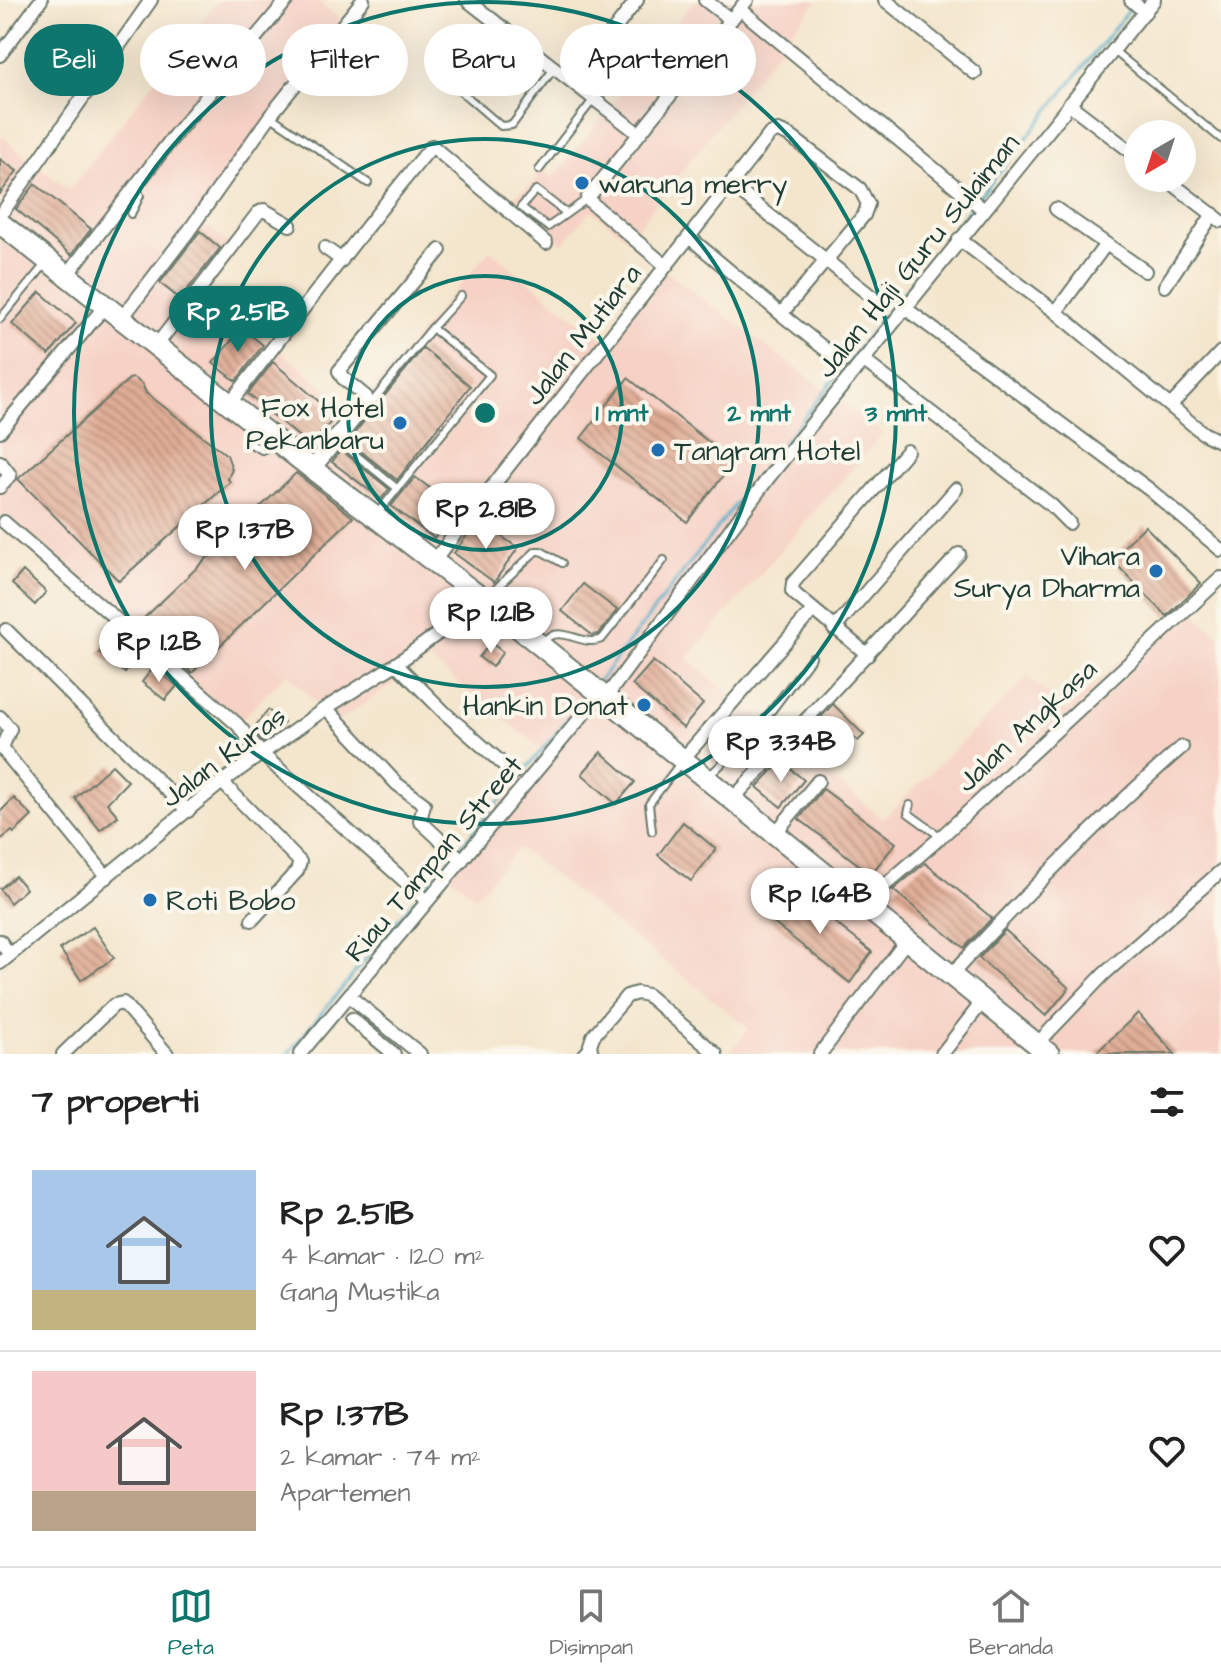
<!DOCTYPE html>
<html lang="id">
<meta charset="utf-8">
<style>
body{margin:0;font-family:"Architects Daughter",sans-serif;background:#f6f6f6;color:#222;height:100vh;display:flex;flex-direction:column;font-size:30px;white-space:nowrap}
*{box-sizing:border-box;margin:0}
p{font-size:26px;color:#767676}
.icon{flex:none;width:44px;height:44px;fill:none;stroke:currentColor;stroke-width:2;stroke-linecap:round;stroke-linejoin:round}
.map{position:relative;height:1054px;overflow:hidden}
.drawer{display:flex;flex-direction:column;background:#fff;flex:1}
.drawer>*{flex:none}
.hud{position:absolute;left:24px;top:24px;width:800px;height:72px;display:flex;gap:16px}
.needle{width:52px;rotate:219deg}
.fabs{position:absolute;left:1124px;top:120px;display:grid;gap:16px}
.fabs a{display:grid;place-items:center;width:72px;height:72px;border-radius:50%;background:#fff;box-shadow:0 8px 32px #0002;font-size:40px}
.price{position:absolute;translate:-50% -68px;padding:0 18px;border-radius:28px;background:#fff;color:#222;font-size:26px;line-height:52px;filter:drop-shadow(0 2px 4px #0008)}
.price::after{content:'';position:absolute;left:50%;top:48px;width:24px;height:18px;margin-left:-12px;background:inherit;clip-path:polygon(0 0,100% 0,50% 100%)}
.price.active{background:#0f766e;color:#fff}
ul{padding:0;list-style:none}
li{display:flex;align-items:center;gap:24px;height:200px;padding:0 32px}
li+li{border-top:2px solid #e0e0e0}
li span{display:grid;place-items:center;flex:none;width:224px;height:160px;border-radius:0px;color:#555}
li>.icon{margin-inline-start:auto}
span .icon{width:96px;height:96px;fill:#fffc;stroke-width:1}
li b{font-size:34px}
h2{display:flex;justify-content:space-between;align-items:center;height:96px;padding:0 32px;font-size:34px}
.chip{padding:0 28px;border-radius:36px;background:#fff;box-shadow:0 8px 32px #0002;font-size:28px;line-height:72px}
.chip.active{background:#0f766e;color:#fff}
.tabs{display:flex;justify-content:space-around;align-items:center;height:112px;border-top:2px solid #e0e0e0;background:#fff;font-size:22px;color:#767676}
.tabs a{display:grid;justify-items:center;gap:4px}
.tabs .active{color:#0f766e}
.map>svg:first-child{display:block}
</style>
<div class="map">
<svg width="1221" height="1054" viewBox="0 0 1221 1054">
<defs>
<pattern id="building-back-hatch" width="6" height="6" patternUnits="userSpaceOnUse" patternTransform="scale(2)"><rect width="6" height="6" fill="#e0ad96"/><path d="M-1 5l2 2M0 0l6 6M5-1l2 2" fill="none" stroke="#b58e7b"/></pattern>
</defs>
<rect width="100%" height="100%" fill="#fbf7ec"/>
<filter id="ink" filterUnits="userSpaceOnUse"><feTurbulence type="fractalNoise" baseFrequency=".0125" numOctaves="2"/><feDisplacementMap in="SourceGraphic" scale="16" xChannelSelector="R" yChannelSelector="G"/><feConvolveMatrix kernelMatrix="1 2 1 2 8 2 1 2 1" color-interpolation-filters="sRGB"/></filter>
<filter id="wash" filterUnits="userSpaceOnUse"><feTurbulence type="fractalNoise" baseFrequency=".006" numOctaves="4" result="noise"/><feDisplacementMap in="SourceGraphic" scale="32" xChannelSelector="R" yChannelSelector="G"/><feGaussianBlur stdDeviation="1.8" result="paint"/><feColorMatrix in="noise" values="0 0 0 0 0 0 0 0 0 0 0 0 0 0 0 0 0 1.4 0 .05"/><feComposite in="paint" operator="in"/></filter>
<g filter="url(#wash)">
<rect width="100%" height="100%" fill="#f4e6cd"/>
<g fill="#f6d1c5">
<polygon points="218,0 316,0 346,24 199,221 238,251 207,293 354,410 490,250 604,341 663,269 883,433 687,659 883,819 1028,677 1067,710 1183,604 1221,638 1221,1054 729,1054 749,1028 519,848 475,897 444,871 545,752 430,660 336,723 287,673 237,724 114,611 0,512 0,484 10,474 0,464 0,135 69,190"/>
<polygon points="695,0 817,0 628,239 591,210 563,244 508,200 536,182 536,166 553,179"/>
</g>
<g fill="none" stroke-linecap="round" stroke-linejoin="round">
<g stroke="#49aac8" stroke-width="3">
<polyline points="977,200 1132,6"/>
<polyline points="599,681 751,484 972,206"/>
<polyline points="458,850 589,694"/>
<polyline points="421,892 453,856"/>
<polyline points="288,1054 416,898"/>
</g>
</g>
<g id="blocks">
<g fill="url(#building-back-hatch)">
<polygon points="0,159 17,171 0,194"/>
<polygon points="35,184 91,229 71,255 16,209"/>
<polygon points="200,231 220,248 180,299 160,283"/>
<polygon points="40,292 76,323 49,355 12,324"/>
<polygon points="242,328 263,345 236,381 213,363"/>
<polygon points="423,348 470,386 397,480 348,441"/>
<polygon points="273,362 336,416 310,446 248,394"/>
<polygon points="133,378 142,384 146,393 227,455 232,469 228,479 230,482 119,581 18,479 129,379"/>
<polygon points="628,378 734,462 687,522 581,438"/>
<polygon points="341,450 389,489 381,499 332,462"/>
<polygon points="296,473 353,517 192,673 138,624"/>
<polygon points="415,477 457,508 434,538 391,506"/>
<polygon points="478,520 518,548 494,582 454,553"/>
<polygon points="1145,526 1201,583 1167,616 1111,559"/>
<polygon points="23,571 46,592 35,605 12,584"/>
<polygon points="583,584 617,610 599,634 592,635 562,611"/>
<polygon points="108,640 135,660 125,673 99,653"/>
<polygon points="491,643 503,652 492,667 479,657"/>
<polygon points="653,661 703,704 683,728 632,685"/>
<polygon points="154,667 177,686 165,700 142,682"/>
<polygon points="833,704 864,735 858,741 845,731 829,750 809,730"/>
<polygon points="268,710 284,723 263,742 253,729"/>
<polygon points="601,752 635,782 616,804 582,774"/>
<polygon points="781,761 804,780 781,807 757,787"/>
<polygon points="112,765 128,781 107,803 118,816 100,830 75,798"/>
<polygon points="823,789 896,843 871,874 799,819"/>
<polygon points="14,798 32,816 14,833 12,831 0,840 0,812"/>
<polygon points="683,822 716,849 691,881 658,855"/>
<polygon points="925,863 992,918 964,948 893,890"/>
<polygon points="15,876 26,889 10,903 0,889"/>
<polygon points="788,889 822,917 824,914 872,952 850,983 766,917"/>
<polygon points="93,927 114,958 81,980 60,949"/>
<polygon points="1005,930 1069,988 1046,1016 979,958"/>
<polygon points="1138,1013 1175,1054 1095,1054"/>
</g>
</g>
</g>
<g filter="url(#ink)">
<use href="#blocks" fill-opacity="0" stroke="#6a786a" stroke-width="2"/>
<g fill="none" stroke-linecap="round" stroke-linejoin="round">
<g stroke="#6a786a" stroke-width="10">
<g id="service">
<polyline points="501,26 457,83 457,88 501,126 512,125 555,67"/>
<polyline points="1113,50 1221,139"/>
<polyline points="270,116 368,183"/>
<polyline points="539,170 593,100"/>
<polyline points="566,213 536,190 521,207 548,227 587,199"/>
<polyline points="131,214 140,196 136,184"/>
<polyline points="0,319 46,263"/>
<polyline points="245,441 262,450 274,444"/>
<polyline points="340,442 398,489"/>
<polyline points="318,469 432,328 461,296"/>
<polyline points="376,515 490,375 432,328"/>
<polyline points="487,597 536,551 541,551 562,563"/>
<path d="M543,641C562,623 581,648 602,639L664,560"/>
<polyline points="709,776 757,730 812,657"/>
<polyline points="910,805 908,813 941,837"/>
<polyline points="652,831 649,804 681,762"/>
<polyline points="581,1054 590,1045"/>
</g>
</g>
<g stroke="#6a786a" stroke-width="16">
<g id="minor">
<polyline points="467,0 639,134"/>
<polyline points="705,0 731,20"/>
<polyline points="885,0 975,73"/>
<polyline points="1131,0 1145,12"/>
<polyline points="740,9 984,210"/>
<polyline points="0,55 41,0"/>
<polyline points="580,74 637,0"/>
<polyline points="1069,104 1138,157"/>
<polyline points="1165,178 1221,221"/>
<polyline points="730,184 876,300"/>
<polyline points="1056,209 1145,271"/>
<polyline points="0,216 151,0"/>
<polyline points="959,239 1056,312 1203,433 1221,442"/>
<polyline points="325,248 342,260"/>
<polyline points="666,266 587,199 747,0"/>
<polyline points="67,275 177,132 287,0"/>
<polyline points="1165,286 1213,214"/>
<polyline points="905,308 1150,490 1221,550"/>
<polyline points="1056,312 1106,244"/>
<polyline points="781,314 841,362"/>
<polyline points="122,318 188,232 270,116 363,0"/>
<polyline points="156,346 258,213 264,210 290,225"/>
<polyline points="863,360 1051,505 1069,523"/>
<path d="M229,404C297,318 362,230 432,146L546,243"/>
<polyline points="1171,405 1221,352"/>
<polyline points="0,431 106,305"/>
<polyline points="0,462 10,475 0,487"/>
<polyline points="311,468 366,397 343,378 339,371 440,250"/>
<polyline points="4,522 237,724 262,754 427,901"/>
<polyline points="433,562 666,266 770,134 778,131 790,136 860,189 868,204 864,215 781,314 689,237"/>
<polyline points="834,629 956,489"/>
<polyline points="6,630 188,811"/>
<polyline points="868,655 796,595 792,591 793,583 907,451"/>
<polyline points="396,664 446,714 513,773"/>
<polyline points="326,708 397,784 424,804 420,821 462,860"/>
<polyline points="0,717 10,729 3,745 4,751 107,877"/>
<polyline points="683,759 813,610"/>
<polyline points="222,782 300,862 297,871 252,920"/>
<polyline points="732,800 959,554"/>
<polyline points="774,835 818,781"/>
<polyline points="862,905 941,837 1221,578"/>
<polyline points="0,941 10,955"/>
<polyline points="0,963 222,782 326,708 396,664 484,600"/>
<path d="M951,975C1025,895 1100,818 1182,747"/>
<polyline points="349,996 420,1054"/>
<polyline points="352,1019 394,1054"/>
<polyline points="1037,1044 1104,974 1221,871"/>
<polyline points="63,1054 114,1005 123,1003 167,1054"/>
<polyline points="300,1054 592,704 606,697 769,477 1154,0"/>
<polyline points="592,1054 590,1045 593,1036 627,996 637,993 647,995 716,1054"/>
<polyline points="820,1054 907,940"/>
<polyline points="942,1054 983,1001"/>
</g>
</g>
<g stroke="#6a786a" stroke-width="24">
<polyline id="primary" points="0,223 311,468 484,600 1049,1054"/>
</g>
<use href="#service" stroke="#fff" stroke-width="6"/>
<use href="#minor" stroke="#fff" stroke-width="12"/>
<use href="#primary" stroke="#fff" stroke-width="20"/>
</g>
</g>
<g fill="none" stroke="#0f766e" stroke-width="4">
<circle cx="485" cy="413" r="137"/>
<circle cx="485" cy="413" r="274"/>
<circle cx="485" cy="413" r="411"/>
</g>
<g fill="#1f6fb2" stroke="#fbf7ec" stroke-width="3">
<circle cx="582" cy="183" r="8"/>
<circle cx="400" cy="423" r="8"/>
<circle cx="658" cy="450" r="8"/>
<circle cx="1156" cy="571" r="8"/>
<circle cx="644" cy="705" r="8"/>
<circle cx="150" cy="900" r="8"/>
</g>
<g text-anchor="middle" stroke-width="8" stroke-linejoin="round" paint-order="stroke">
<g font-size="28" fill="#1f3d34" stroke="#fbf7ec" text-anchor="start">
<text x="598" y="193">warung merry</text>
<text x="384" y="417" text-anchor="end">Fox Hotel<tspan x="384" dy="32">Pekanbaru</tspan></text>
<text x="674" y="460">Tangram Hotel</text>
<text x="1140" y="565" text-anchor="end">Vihara<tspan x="1140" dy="32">Surya Dharma</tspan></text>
<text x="628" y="715" text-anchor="end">Hankin Donat</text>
<text x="166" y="910">Roti Bobo</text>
</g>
<g font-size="28" fill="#1f3d34" stroke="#fbf7ec">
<text transform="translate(917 255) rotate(-51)" y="10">Jalan Haji Guru Sulaiman</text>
<text transform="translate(582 334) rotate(-52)" y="10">Jalan Mutiara</text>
<text transform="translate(1026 725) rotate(-43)" y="10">Jalan Angkasa</text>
<text transform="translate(223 756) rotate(-37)" y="10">Jalan Kuras</text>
<text transform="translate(433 858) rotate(-50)" y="10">Riau Tampan Street</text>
</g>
</g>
<circle cx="485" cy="413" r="12" fill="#0f766e" stroke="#fbf7ec" stroke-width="4"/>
<g font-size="24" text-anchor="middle" font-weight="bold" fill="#0f766e" stroke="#fbf7ec" stroke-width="8" stroke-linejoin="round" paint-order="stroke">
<text x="622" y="421">1 mnt</text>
<text x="759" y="421">2 mnt</text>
<text x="896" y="421">3 mnt</text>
</g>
</svg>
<div class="fabs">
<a><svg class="needle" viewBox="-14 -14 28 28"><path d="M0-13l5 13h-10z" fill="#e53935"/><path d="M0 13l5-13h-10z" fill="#767676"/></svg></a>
</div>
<b class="price active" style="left:238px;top:354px">Rp 2.51B</b>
<b class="price" style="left:486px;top:551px">Rp 2.81B</b>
<b class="price" style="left:245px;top:572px">Rp 1.37B</b>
<b class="price" style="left:491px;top:655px">Rp 1.21B</b>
<b class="price" style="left:159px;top:684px">Rp 1.2B</b>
<b class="price" style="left:781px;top:784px">Rp 3.34B</b>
<b class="price" style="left:820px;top:936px">Rp 1.64B</b>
<div class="hud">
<a class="chip active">Beli</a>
<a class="chip">Sewa</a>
<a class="chip">Filter</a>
<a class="chip">Baru</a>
<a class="chip">Apartemen</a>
</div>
</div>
<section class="drawer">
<h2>7 properti<svg class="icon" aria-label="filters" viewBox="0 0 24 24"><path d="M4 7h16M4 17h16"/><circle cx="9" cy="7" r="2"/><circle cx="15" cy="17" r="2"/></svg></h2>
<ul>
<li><span style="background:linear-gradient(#a9c7e8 75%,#c2b280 0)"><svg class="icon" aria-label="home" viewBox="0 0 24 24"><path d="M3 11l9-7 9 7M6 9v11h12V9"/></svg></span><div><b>Rp 2.51B</b><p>4 kamar · 120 m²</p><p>Gang Mustika</p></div><svg class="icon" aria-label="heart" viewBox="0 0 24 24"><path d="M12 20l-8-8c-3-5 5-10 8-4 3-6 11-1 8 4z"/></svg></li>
<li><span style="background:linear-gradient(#f6c9c9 75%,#b9a48a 0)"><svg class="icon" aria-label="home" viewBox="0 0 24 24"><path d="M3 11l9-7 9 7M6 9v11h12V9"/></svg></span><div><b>Rp 1.37B</b><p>2 kamar · 74 m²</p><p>Apartemen</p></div><svg class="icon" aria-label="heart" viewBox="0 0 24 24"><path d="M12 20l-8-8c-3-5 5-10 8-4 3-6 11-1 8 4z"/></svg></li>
</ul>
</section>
<nav class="tabs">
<a class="active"><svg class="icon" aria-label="map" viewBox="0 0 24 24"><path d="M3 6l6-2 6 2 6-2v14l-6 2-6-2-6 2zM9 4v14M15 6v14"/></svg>Peta</a>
<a><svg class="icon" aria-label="saved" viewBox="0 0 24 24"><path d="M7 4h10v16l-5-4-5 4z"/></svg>Disimpan</a>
<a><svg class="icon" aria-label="home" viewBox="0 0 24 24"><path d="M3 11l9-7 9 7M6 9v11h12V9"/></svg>Beranda</a>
</nav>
